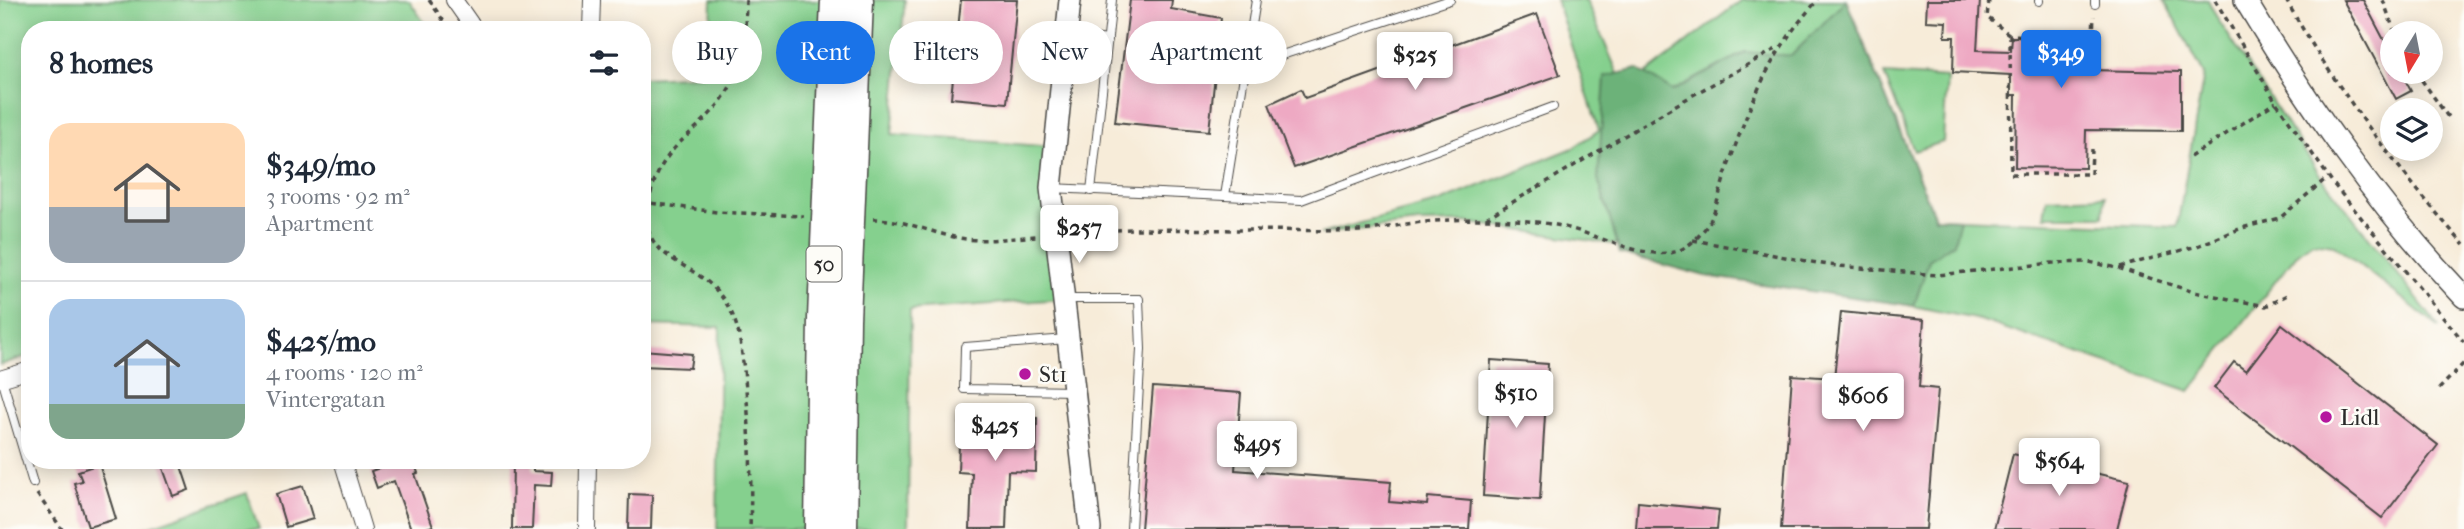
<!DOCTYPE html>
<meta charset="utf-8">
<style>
body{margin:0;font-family:"IM FELL French Canon",serif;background:#f2f2f3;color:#1f2937;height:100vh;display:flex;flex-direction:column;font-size:26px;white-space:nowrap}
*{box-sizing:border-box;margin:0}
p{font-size:23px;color:#747a83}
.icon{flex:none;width:38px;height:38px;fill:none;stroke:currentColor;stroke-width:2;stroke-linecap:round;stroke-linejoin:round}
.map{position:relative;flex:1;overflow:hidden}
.details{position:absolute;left:21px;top:21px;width:630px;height:448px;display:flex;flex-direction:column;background:#fff;border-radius:28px;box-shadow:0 4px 18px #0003}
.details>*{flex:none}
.banner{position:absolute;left:672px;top:21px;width:665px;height:63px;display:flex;gap:14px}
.needle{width:46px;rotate:190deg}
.tools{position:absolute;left:2380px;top:21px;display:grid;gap:14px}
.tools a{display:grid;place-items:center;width:63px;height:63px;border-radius:50%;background:#fff;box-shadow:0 4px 18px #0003;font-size:35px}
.price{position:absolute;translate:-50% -60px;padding:0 16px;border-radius:7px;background:#fff;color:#222;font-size:23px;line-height:46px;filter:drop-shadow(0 2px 4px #0008)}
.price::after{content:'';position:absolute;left:50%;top:42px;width:21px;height:16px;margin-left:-10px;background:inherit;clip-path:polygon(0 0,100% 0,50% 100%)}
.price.selected{background:#1a73e8;color:#fff}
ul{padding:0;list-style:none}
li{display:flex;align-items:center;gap:21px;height:175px;padding:0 28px}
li+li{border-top:2px solid #e0e1e3}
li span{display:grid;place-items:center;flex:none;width:196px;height:140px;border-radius:21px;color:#555}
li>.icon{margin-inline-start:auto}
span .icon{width:84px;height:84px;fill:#fffc;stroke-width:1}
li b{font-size:30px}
h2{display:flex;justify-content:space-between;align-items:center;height:84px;padding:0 28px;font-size:30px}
.tag{padding:0 24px;border-radius:32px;background:#fff;box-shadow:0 4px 18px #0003;font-size:24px;line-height:63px}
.tag.selected{background:#1a73e8;color:#fff}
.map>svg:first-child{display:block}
</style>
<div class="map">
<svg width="2464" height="529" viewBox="0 0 2464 529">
<rect width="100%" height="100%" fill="#fdfcf7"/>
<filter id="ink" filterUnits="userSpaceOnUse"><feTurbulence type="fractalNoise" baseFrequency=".0143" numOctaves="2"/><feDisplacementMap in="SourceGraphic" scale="14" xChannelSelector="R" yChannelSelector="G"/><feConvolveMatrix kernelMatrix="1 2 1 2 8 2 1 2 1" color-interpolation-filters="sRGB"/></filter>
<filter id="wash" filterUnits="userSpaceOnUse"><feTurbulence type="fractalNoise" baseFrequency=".00686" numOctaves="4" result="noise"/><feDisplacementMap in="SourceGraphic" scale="28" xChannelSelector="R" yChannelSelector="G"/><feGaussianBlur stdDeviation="1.57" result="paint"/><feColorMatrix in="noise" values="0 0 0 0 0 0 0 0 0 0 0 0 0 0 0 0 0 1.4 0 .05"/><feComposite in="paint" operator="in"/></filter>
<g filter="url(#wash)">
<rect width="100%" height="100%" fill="#f7ecd9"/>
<g fill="#85d08e" stroke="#587e5c" stroke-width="2">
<polygon points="0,0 409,0 429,30 30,30 30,355 0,365"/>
<polygon points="712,0 905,0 892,134 1053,147 1062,299 910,310 908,529 717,529 720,327 642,325 642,78 709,75"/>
<polygon points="1556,0 1586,0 1625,90 1742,0 1846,0 1935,218 2177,227 2204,74 2164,0 2208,0 2217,18 2320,175 2440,328 2334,245 2312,242 2296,255 2190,391 1980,320 1626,246 1465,222 1419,223 1320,234 1440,202 1573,148 1599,130"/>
<polygon points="1884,74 1947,78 1943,142 1914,151"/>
<polygon points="2105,196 2103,216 2044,216 2047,198"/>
<polygon points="247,493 259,529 142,529"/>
</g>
<polygon fill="#6cb279" stroke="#4c6e52" stroke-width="2" points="1846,0 1935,218 1960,219 1954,243 1929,260 1914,306 1705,276 1620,253 1598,179 1605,77 1637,69 1673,91 1745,52 1791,56"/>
<g id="blocks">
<g fill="#eea9c3">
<polygon points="961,0 1017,0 1007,103 951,98"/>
<polygon points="1130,0 1172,0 1171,9 1221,18 1209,131 1115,122"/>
<polygon points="1927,0 1980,0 1977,50 2011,51 2012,37 2088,38 2088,70 2181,72 2181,131 2086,130 2085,168 2015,167 2016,95 2011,95 2011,75 1953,72 1954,37 1945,37 1946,22 1926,21"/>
<polygon points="2343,0 2363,0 2392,55 2392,72 2401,72 2411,91 2396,99"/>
<polygon points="1537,14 1560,75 1294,168 1269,104 1301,89 1305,98"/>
<polygon points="1841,312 1924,320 1919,387 1938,389 1926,529 1781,529 1792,375 1834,378"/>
<polygon points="2282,324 2438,445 2382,518 2214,388 2234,362 2246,371"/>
<polygon points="642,350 692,354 690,368 642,366"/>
<polygon points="1491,360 1548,364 1540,500 1483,496"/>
<polygon points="1153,387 1241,393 1235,470 1391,482 1389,502 1427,505 1428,497 1471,501 1469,529 1141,529"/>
<polygon points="960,416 1037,418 1036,472 1008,471 1006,529 970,529 972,473 958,472"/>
<polygon points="2013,454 2129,481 2117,529 1994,529"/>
<polygon points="160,460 179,460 189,490 173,496"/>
<polygon points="390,460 413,460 418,473 415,474 433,526 423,529 411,529 394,481 377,488 371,471 391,464"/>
<polygon points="513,460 533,460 533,471 552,472 551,486 534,485 532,529 512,529"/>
<polygon points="99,464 116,519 88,527 74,483 82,481 78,471"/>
<polygon points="303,486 313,519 286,527 276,494"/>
<polygon points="629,494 652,495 651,529 628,529"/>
<polygon points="1638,502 1719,510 1717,529 1636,529"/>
</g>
</g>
</g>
<g filter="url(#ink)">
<use href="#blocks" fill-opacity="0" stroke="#4a4845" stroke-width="2"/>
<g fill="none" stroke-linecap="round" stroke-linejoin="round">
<g stroke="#4a4845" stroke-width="10">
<g id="lane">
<polyline points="2039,1 2039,0"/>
<polyline points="2095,4 2095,0"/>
<polyline points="1069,35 1108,40"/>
<polyline points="1245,67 1450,0"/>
<polyline points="1051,188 1225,196 1256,0"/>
<polyline points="1091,191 1112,0"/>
<polyline points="1225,196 1301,200 1553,107"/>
<polyline points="1065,299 1139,299 1141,349 1131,529"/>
<polyline points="1067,339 965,347 964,389 1073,391"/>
<polyline points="2,379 33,483"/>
</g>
</g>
<g stroke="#4a4845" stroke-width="18">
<g id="street">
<polyline points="454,0 475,30"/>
<polyline points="591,30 592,0"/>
<polyline points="0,379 30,370"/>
<polyline points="342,460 363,529"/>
<polyline points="587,529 588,460"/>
</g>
</g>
<g stroke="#4a4845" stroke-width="24">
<g id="secondary">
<polyline points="1070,0 1051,188 1090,529"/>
<path d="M2245,0C2309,106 2379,207 2464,297"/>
</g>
</g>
<g stroke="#4a4845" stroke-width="31">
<g id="highway">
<polyline points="819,529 822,318 835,0"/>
<polyline points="843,529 846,320 859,0"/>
</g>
</g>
<g stroke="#4a4845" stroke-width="3.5" stroke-dasharray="5 5" stroke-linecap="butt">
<polyline points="429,0 450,30"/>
<path d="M746,0C745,33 745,63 727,92C700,136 663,139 650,197C649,205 646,215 647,223C650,253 681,262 701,277C713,285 722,296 729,308C740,327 741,349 744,370C750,423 752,476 750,529"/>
<polyline points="1989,0 1987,17 2010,35"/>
<polyline points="2215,0 2276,102 2335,186 2464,342"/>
<path d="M2286,0C2334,86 2399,171 2464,245"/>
<polyline points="2383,0 2395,33"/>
<polyline points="2091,66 2094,16"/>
<polyline points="2416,72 2448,117"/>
<polyline points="2092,149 2091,174 2011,174 2010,35 2093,38"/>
<polyline points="2190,157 2276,102"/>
<polyline points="642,202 717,212 804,216"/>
<polyline points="1486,218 1693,95 1778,48"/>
<path d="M873,219C902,219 926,231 954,237C982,243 1009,238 1037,236"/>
<path d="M1076,232L1133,229L1356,231C1379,230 1401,224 1424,222C1467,218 1514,217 1556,225C1590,231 1642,260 1674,252C1689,249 1706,230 1712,217C1719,199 1723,179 1730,161C1751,100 1773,48 1818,0"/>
<polyline points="1693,240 1828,265 1937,275 2053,263 2089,262 2118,268 2194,292 2266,306 2287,295"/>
<polyline points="2120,267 2197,246 2242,228 2280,218 2328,177"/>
<polyline points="2439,389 2464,363"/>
<polyline points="37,494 62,529"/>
</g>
<use href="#lane" stroke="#fff" stroke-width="8"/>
<use href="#street" stroke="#fff" stroke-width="16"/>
<use href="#secondary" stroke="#fff" stroke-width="21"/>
<use href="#highway" stroke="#fff" stroke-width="28"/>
</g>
</g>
<g fill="#b5179e" stroke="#fdfcf7" stroke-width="2.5">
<circle cx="1025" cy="374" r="7"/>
<circle cx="2326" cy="417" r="7"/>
</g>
<g text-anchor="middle" stroke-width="5" stroke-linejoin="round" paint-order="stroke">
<rect fill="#fdfcf7" stroke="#6a6a68" stroke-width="2" x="806.5" y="246.5" width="35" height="35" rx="5"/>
<g font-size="21" font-weight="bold" fill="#2b2b2b">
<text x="824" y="271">50</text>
</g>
<g font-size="23" fill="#2b2b2b" stroke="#fdfcf7" text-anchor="start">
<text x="1039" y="382">St1</text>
<text x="2340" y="425">Lidl</text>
</g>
</g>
</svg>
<div class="tools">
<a><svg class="needle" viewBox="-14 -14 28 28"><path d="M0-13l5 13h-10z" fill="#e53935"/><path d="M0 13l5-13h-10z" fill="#747a83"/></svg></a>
<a><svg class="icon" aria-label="layers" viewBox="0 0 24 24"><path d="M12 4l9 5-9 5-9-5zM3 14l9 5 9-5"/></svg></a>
</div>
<b class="price selected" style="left:2061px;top:90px">$349</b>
<b class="price" style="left:1415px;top:92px">$525</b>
<b class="price" style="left:1079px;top:265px">$257</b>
<b class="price" style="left:1516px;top:430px">$510</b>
<b class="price" style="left:1863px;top:433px">$606</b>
<b class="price" style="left:995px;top:463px">$425</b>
<b class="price" style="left:1257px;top:481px">$495</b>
<b class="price" style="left:2059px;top:498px">$564</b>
<div class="banner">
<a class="tag">Buy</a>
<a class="tag selected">Rent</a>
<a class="tag">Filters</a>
<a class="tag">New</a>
<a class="tag">Apartment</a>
</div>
<section class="details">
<h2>8 homes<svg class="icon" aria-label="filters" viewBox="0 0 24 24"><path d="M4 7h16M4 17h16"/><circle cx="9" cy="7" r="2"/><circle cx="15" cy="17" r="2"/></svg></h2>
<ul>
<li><span style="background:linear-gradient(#ffd9b3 60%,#9aa5b1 0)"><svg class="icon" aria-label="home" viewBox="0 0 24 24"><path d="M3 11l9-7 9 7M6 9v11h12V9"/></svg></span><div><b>$349/mo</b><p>3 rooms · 92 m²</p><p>Apartment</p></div></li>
<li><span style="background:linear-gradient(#a9c7e8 75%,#7fa58c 0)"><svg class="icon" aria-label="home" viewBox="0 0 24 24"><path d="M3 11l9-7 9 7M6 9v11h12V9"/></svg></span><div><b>$425/mo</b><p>4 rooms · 120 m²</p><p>Vintergatan</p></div></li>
</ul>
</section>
</div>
